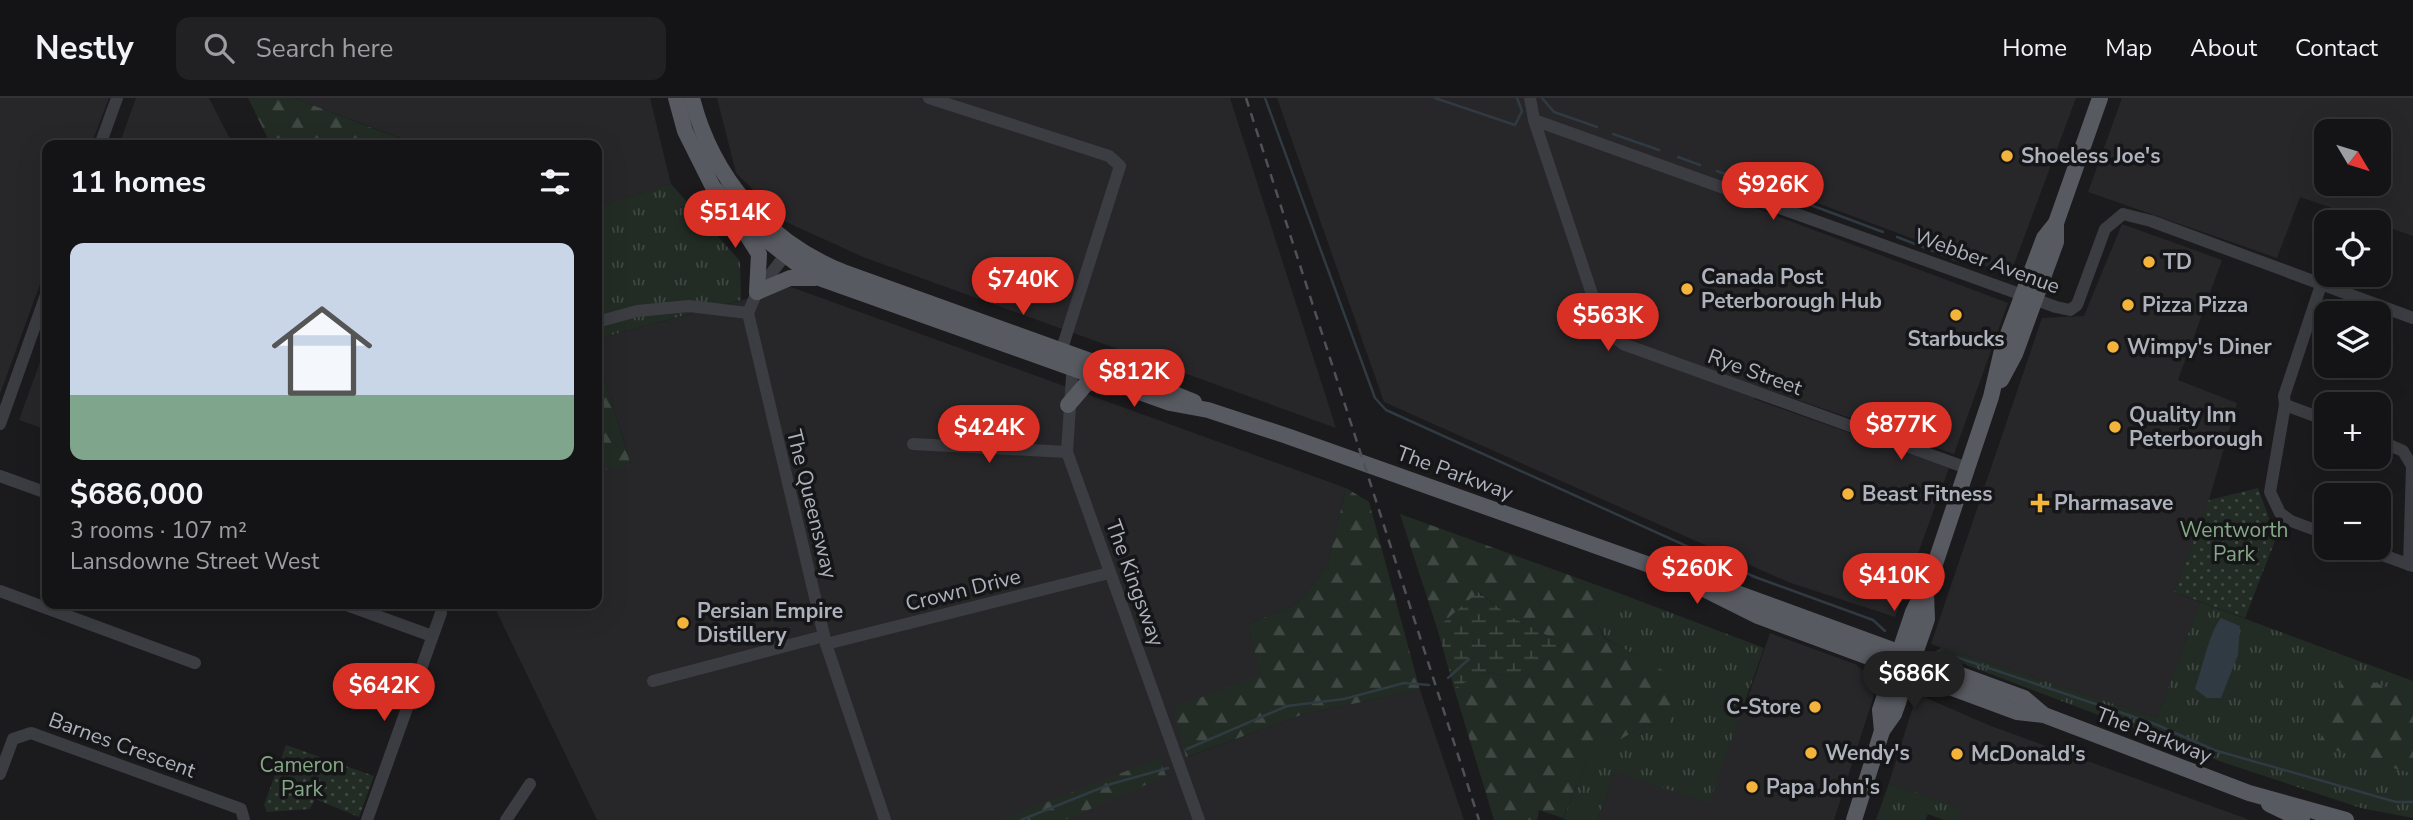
<!DOCTYPE html>
<meta charset="utf-8">
<style>
body{margin:0;font-family:"Nunito Sans",sans-serif;background:#212123;color:#f1f3f6;height:100vh;display:flex;flex-direction:column;font-size:26px;white-space:nowrap}
*{box-sizing:border-box;margin:0}
p{font-size:23px;color:#9d9ea1}
.icon{flex:none;width:38px;height:38px;fill:none;stroke:currentColor;stroke-width:2;stroke-linecap:round;stroke-linejoin:round}
.map{position:relative;flex:1;overflow:hidden}
.sheet{position:absolute;left:42px;top:42px;width:560px;height:469px;display:flex;flex-direction:column;background:#141416;border-radius:14px;box-shadow:0 7px 28px #0002,0 0 0 2px #333335}
.sheet>*{flex:none}
.needle{width:46px;rotate:128deg}
.buttons{position:absolute;left:2314px;top:21px;display:grid;gap:14px}
.buttons a{display:grid;place-items:center;width:77px;height:77px;border-radius:14px;background:#141416;box-shadow:0 7px 28px #0002,0 0 0 2px #333335;font-size:35px}
.price{position:absolute;translate:-50% -60px;padding:0 16px;border-radius:24px;background:#d93025;color:#fff;font-size:23px;line-height:46px;filter:drop-shadow(0 2px 4px #0008)}
.price::after{content:'';position:absolute;left:50%;top:42px;width:21px;height:16px;margin-left:-10px;background:inherit;clip-path:polygon(0 0,100% 0,50% 100%)}
.price.current{background:#222;color:#fff}
ul{padding:0;list-style:none}
li{display:grid;align-content:center;gap:14px;height:371px;padding:0 28px}
li+li{border-top:2px solid #333335}
li span{display:grid;place-items:center;height:217px;border-radius:14px;color:#555}
li>.icon{margin-inline-start:auto}
span .icon{width:126px;height:126px;fill:#fffc;stroke-width:1}
li b{font-size:30px}
h2{display:flex;justify-content:space-between;align-items:center;height:84px;padding:0 28px;font-size:30px}
header{display:flex;align-items:center;gap:42px;box-sizing:border-box;height:98px;padding:0 35px;background:#141416;border-bottom:2px solid #333335}
header strong{font-size:33px}
nav{display:flex;gap:38px;margin-inline-start:auto;font-size:24px}
.search{width:490px;height:63px;background:#212123;display:flex;align-items:center;gap:18px;box-sizing:border-box;padding:0 24px;border-radius:14px;color:#9d9ea1;font-size:26px}
.map>svg:first-child{display:block}
</style>
<header>
<strong>Nestly</strong>
<div class="search"><svg class="icon" aria-label="search" viewBox="0 0 24 24"><circle cx="10" cy="10" r="6"/><path d="M15 15l6 6"/></svg>Search here</div>
<nav><a>Home</a><a>Map</a><a>About</a><a>Contact</a></nav>
</header>
<div class="map">
<svg width="2413" height="722" viewBox="0 0 2413 722">
<defs>
<pattern id="grass-tufts" width="24" height="20" patternUnits="userSpaceOnUse" patternTransform="scale(1.75)"><rect width="24" height="20" fill="#222c24"/><path d="M3 7l-1-3M5 7V3M7 7l1-3M15 17l-1-3M17 17v-4M19 17l1-3" fill="none" stroke="#3f4842"/></pattern>
<pattern id="forest-firs" width="22" height="20" patternUnits="userSpaceOnUse" patternTransform="scale(1.75)"><rect width="22" height="20" fill="#222c24"/><path d="M5 1l3.5 6h-7zM16 11l3.5 6h-7z" fill="#3f4842"/></pattern>
<pattern id="wetland-marsh" width="20" height="14" patternUnits="userSpaceOnUse" patternTransform="scale(1.75)"><rect width="20" height="14" fill="#222c24"/><path d="M1 5h8M5 5V1M11 12h8M15 12V8" fill="none" stroke="#3f4842"/></pattern>
<pattern id="park-dots" width="8" height="8" patternUnits="userSpaceOnUse" patternTransform="scale(1.75)"><rect width="8" height="8" fill="#222c24"/><path d="M2 2h.1M6 6h.1" fill="none" stroke="#3f4842" stroke-width="1.8" stroke-linecap="round"/></pattern>
</defs>
<rect width="100%" height="100%" fill="#1b1b1d"/>
<g fill="#27272a" fill-rule="evenodd">
<polygon points="0,0 109,0 91,47 47,47 47,167 0,296"/>
<polygon points="136,0 209,0 233,47 119,47"/>
<polygon points="294,0 650,0 671,86 597,109 597,47 419,47"/>
<polygon points="717,0 1230,0 1336,330 863,159 786,124 736,75"/>
<polygon points="1277,0 2076,0 2010,177 1753,81 1742,105 2008,205 1954,356 1758,288 1754,301 1949,370 1895,519 1788,484 1384,304"/>
<path d="M2122,0H2413V138L2300,99L2277,160L2088,94ZM2326,33H2378V86H2326Z"/>
<polygon points="2122,126 2222,162 2178,282 2237,305 2209,402 2174,494 2200,504 2157,620 1931,546 2042,220 2084,218"/>
<polygon points="791,189 1346,390 1328,466 1297,506 1248,526 1260,577 1187,659 1304,616 1420,592 1464,722 597,722 493,506 597,506 597,360 631,366 597,258 597,241"/>
<polygon points="47,245 47,332 19,322"/>
<polygon points="1770,535 1855,566 1871,579 1876,591 1834,722 1597,722 1615,674 1746,605"/>
<polygon points="1917,596 1991,628 2250,722 1957,722 1960,710 1889,685"/>
</g>
<g fill="url(#grass-tufts)">
<polygon points="383,34 419,47 384,47"/>
<polygon points="671,86 740,163 741,202 597,241 597,109"/>
<polygon points="1616,494 1764,550 1709,705 1615,674 1597,722 1567,722 1563,721 1588,660 1647,626 1669,628 1674,579 1605,540 1596,523"/>
<polygon points="2200,504 2413,583 2413,720 2361,710 2225,665 1938,556 1940,549 2157,620"/>
<polygon points="1889,685 1961,710 1957,722 1944,722 1928,716 1925,722 1876,722"/>
</g>
<g fill="url(#forest-firs)">
<polygon points="248,0 294,0 383,34 384,47 271,47"/>
<polygon points="597,258 631,367 606,372 603,359 597,360"/>
<polygon points="1346,390 1369,404 1420,592 1304,616 1186,659 1173,610 1260,577 1248,526 1297,506 1328,466"/>
<polygon points="1400,416 1616,494 1596,523 1604,540 1675,579 1669,628 1647,626 1588,660 1563,720 1539,712 1537,722 1494,722 1454,590 1485,574 1524,581 1562,545 1511,519 1479,494 1437,530"/>
<polygon points="2346,574 2413,599 2413,676 2318,647"/>
<polygon points="1160,660 1166,678 1065,722 1001,722"/>
</g>
<polygon fill="url(#wetland-marsh)" points="1478,494 1511,519 1562,545 1524,581 1486,574 1454,590 1437,530"/>
<g fill="url(#park-dots)">
<polygon points="2258,390 2269,420 2280,430 2245,520 2174,494 2209,402"/>
<polygon points="286,647 374,678 359,719 315,701 310,711 267,714 264,707"/>
</g>
<path fill="#303a42" d="M2221,520L2240,528L2238,557L2221,600H2207L2195,591C2202,571 2210,532 2221,520Z"/>
<g fill="none" stroke-linecap="round" stroke-linejoin="round">
<g stroke="#303a42" stroke-width="2.5">
<polyline points="1265,0 1375,300 1386,312 1755,479"/>
<polyline points="1435,0 1515,27 1522,13 1517,0"/>
<polyline points="1542,0 1554,14 1597,29"/>
<polyline points="1613,36 1659,52"/>
<polyline points="1678,59 1700,67"/>
<polyline points="1717,73 1789,99"/>
<polyline points="1808,106 1883,134"/>
<polyline points="1897,139 1959,163"/>
<polyline points="1732,471 1693,456 1732,471"/>
<polyline points="1755,479 1873,522 1885,533"/>
<polyline points="1938,553 2155,626 2214,652 2396,704 2413,704"/>
<polyline points="1448,580 1469,561"/>
<polyline points="1187,651 1287,608 1344,601 1404,585 1429,587"/>
<polyline points="1021,722 1111,686 1168,670"/>
</g>
<g stroke="#3c3d42" stroke-width="12">
<polyline points="929,0 1109,58 1120,68 1059,260"/>
<polyline points="1530,0 1534,22 1604,232 1623,246 1967,370"/>
<polyline points="1534,22 2056,209 2070,212 2077,207 2105,131 2123,116 2151,123 2413,220"/>
<polyline points="100,47 117,0"/>
<polyline points="789,152 757,194 748,215 826,546 885,722"/>
<polyline points="2321,187 2284,298 2285,307 2270,394 2280,415 2291,423 2326,436"/>
<polyline points="597,224 637,213 689,208 748,215"/>
<polyline points="1073,263 1067,354 1199,722"/>
<polyline points="2285,307 2326,322"/>
<polyline points="0,326 47,194"/>
<polyline points="2378,342 2403,353 2412,368 2409,467"/>
<polyline points="913,346 1067,354"/>
<polyline points="0,378 47,395"/>
<polyline points="2363,450 2413,468"/>
<polyline points="0,493 195,565"/>
<polyline points="344,506 432,538"/>
<polyline points="826,546 1109,475"/>
<polyline points="653,583 824,538"/>
<polyline points="0,676 13,641 31,635 241,711 244,722"/>
<polyline points="367,722 441,515"/>
<polyline points="506,722 530,686"/>
</g>
<g stroke="#585a61" stroke-width="16">
<polyline points="676,0 685,33 713,89 750,129 805,172 822,181 1170,305 1208,312 1287,338 1686,480 1734,494 2024,600 2044,617"/>
<path d="M692,0C712,79 767,144 843,174L1110,270L1194,304"/>
<polyline points="745,134 759,156 757,194"/>
<polyline points="757,194 790,180 815,180"/>
<polyline points="2001,282 2015,256 2056,144 2056,125"/>
<polyline points="1068,307 1086,286 1105,282"/>
<polyline points="1706,492 1758,518 2017,614 2044,617 2249,695 2346,722"/>
<polyline points="1882,633 1880,612 1913,514 1931,478 1991,299 2002,252 2044,140 2056,125 2100,0"/>
<polyline points="2269,706 2302,722"/>
<polyline points="1854,722 1882,633 1894,616 1927,521 1926,495"/>
</g>
<polyline stroke="#4f5157" stroke-width="2.5" stroke-dasharray="9 7" stroke-linecap="butt" points="1246,0 1479,722"/>
</g>
<g fill="#f4b43c" stroke="#161618" stroke-width="2.5">
<circle cx="2007" cy="58" r="7"/>
<circle cx="2149" cy="164" r="7"/>
<circle cx="1687" cy="191" r="7"/>
<circle cx="2128" cy="207" r="7"/>
<circle cx="1956" cy="217" r="7"/>
<circle cx="2113" cy="249" r="7"/>
<circle cx="2115" cy="329" r="7"/>
<circle cx="1848" cy="396" r="7"/>
<path d="M2036.5 394.5h7v7h7v7h-7v7h-7v-7h-7v-7h7z"/>
<circle cx="683" cy="525" r="7"/>
<circle cx="1815" cy="609" r="7"/>
<circle cx="1811" cy="655" r="7"/>
<circle cx="1957" cy="656" r="7"/>
<circle cx="1752" cy="689" r="7"/>
</g>
<g text-anchor="middle" stroke-width="7" stroke-linejoin="round" paint-order="stroke">
<g font-size="21" font-weight="bold" fill="#adb2bd" stroke="#161618" text-anchor="start">
<text x="2021" y="65">Shoeless Joe's</text>
<text x="2163" y="171">TD</text>
<text x="1701" y="186">Canada Post<tspan x="1701" dy="24">Peterborough Hub</tspan></text>
<text x="2142" y="214">Pizza Pizza</text>
<text x="1956" y="248" text-anchor="middle">Starbucks</text>
<text x="2127" y="256">Wimpy's Diner</text>
<text x="2129" y="324">Quality Inn<tspan x="2129" dy="24">Peterborough</tspan></text>
<text x="1862" y="403">Beast Fitness</text>
<text x="2054" y="412">Pharmasave</text>
<text x="697" y="520">Persian Empire<tspan x="697" dy="24">Distillery</tspan></text>
<text x="1801" y="616" text-anchor="end">C-Store</text>
<text x="1825" y="662">Wendy's</text>
<text x="1971" y="663">McDonald's</text>
<text x="1766" y="696">Papa John's</text>
</g>
<g font-size="21" fill="#adb2bd" stroke="#161618">
<text transform="translate(1987 163) rotate(20)" y="7">Webber Avenue</text>
<text transform="translate(1755 274) rotate(20)" y="7">Rye Street</text>
<text transform="translate(1455 375) rotate(20)" y="7">The Parkway</text>
<text transform="translate(812 406) rotate(76)" y="7">The Queensway</text>
<text transform="translate(1135 485) rotate(70)" y="7">The Kingsway</text>
<text transform="translate(963 492) rotate(-14)" y="7">Crown Drive</text>
<text transform="translate(2154 637) rotate(21)" y="7">The Parkway</text>
<text transform="translate(122 647) rotate(20)" y="7">Barnes Crescent</text>
</g>
<g font-size="21" fill="#85a886" stroke="#161618">
<text x="2234" y="439">Wentworth<tspan x="2234" dy="24">Park</tspan></text>
<text x="302" y="674">Cameron<tspan x="302" dy="24">Park</tspan></text>
</g>
</g>
</svg>
<div class="buttons">
<a><svg class="needle" viewBox="-14 -14 28 28"><path d="M0-13l5 13h-10z" fill="#e53935"/><path d="M0 13l5-13h-10z" fill="#9d9ea1"/></svg></a>
<a><svg class="icon" aria-label="locate" viewBox="0 0 24 24"><circle cx="12" cy="12" r="6"/><path d="M12 2v4M12 18v4M2 12h4M18 12h4"/></svg></a>
<a><svg class="icon" aria-label="layers" viewBox="0 0 24 24"><path d="M12 4l9 5-9 5-9-5zM3 14l9 5 9-5"/></svg></a>
<a>+</a>
<a>−</a>
</div>
<b class="price" style="left:1773px;top:124px">$926K</b>
<b class="price" style="left:735px;top:152px">$514K</b>
<b class="price" style="left:1023px;top:219px">$740K</b>
<b class="price" style="left:1608px;top:255px">$563K</b>
<b class="price" style="left:1134px;top:311px">$812K</b>
<b class="price" style="left:1901px;top:364px">$877K</b>
<b class="price" style="left:989px;top:367px">$424K</b>
<b class="price" style="left:1697px;top:508px">$260K</b>
<b class="price" style="left:1894px;top:515px">$410K</b>
<b class="price current" style="left:1914px;top:613px">$686K</b>
<b class="price" style="left:384px;top:625px">$642K</b>
<section class="sheet">
<h2>11 homes<svg class="icon" aria-label="filters" viewBox="0 0 24 24"><path d="M4 7h16M4 17h16"/><circle cx="9" cy="7" r="2"/><circle cx="15" cy="17" r="2"/></svg></h2>
<ul>
<li><span style="background:linear-gradient(#c9d6e8 70%,#7fa58c 0)"><svg class="icon" aria-label="home" viewBox="0 0 24 24"><path d="M3 11l9-7 9 7M6 9v11h12V9"/></svg></span><div><b>$686,000</b><p>3 rooms · 107 m²</p><p>Lansdowne Street West</p></div></li>
</ul>
</section>
</div>
